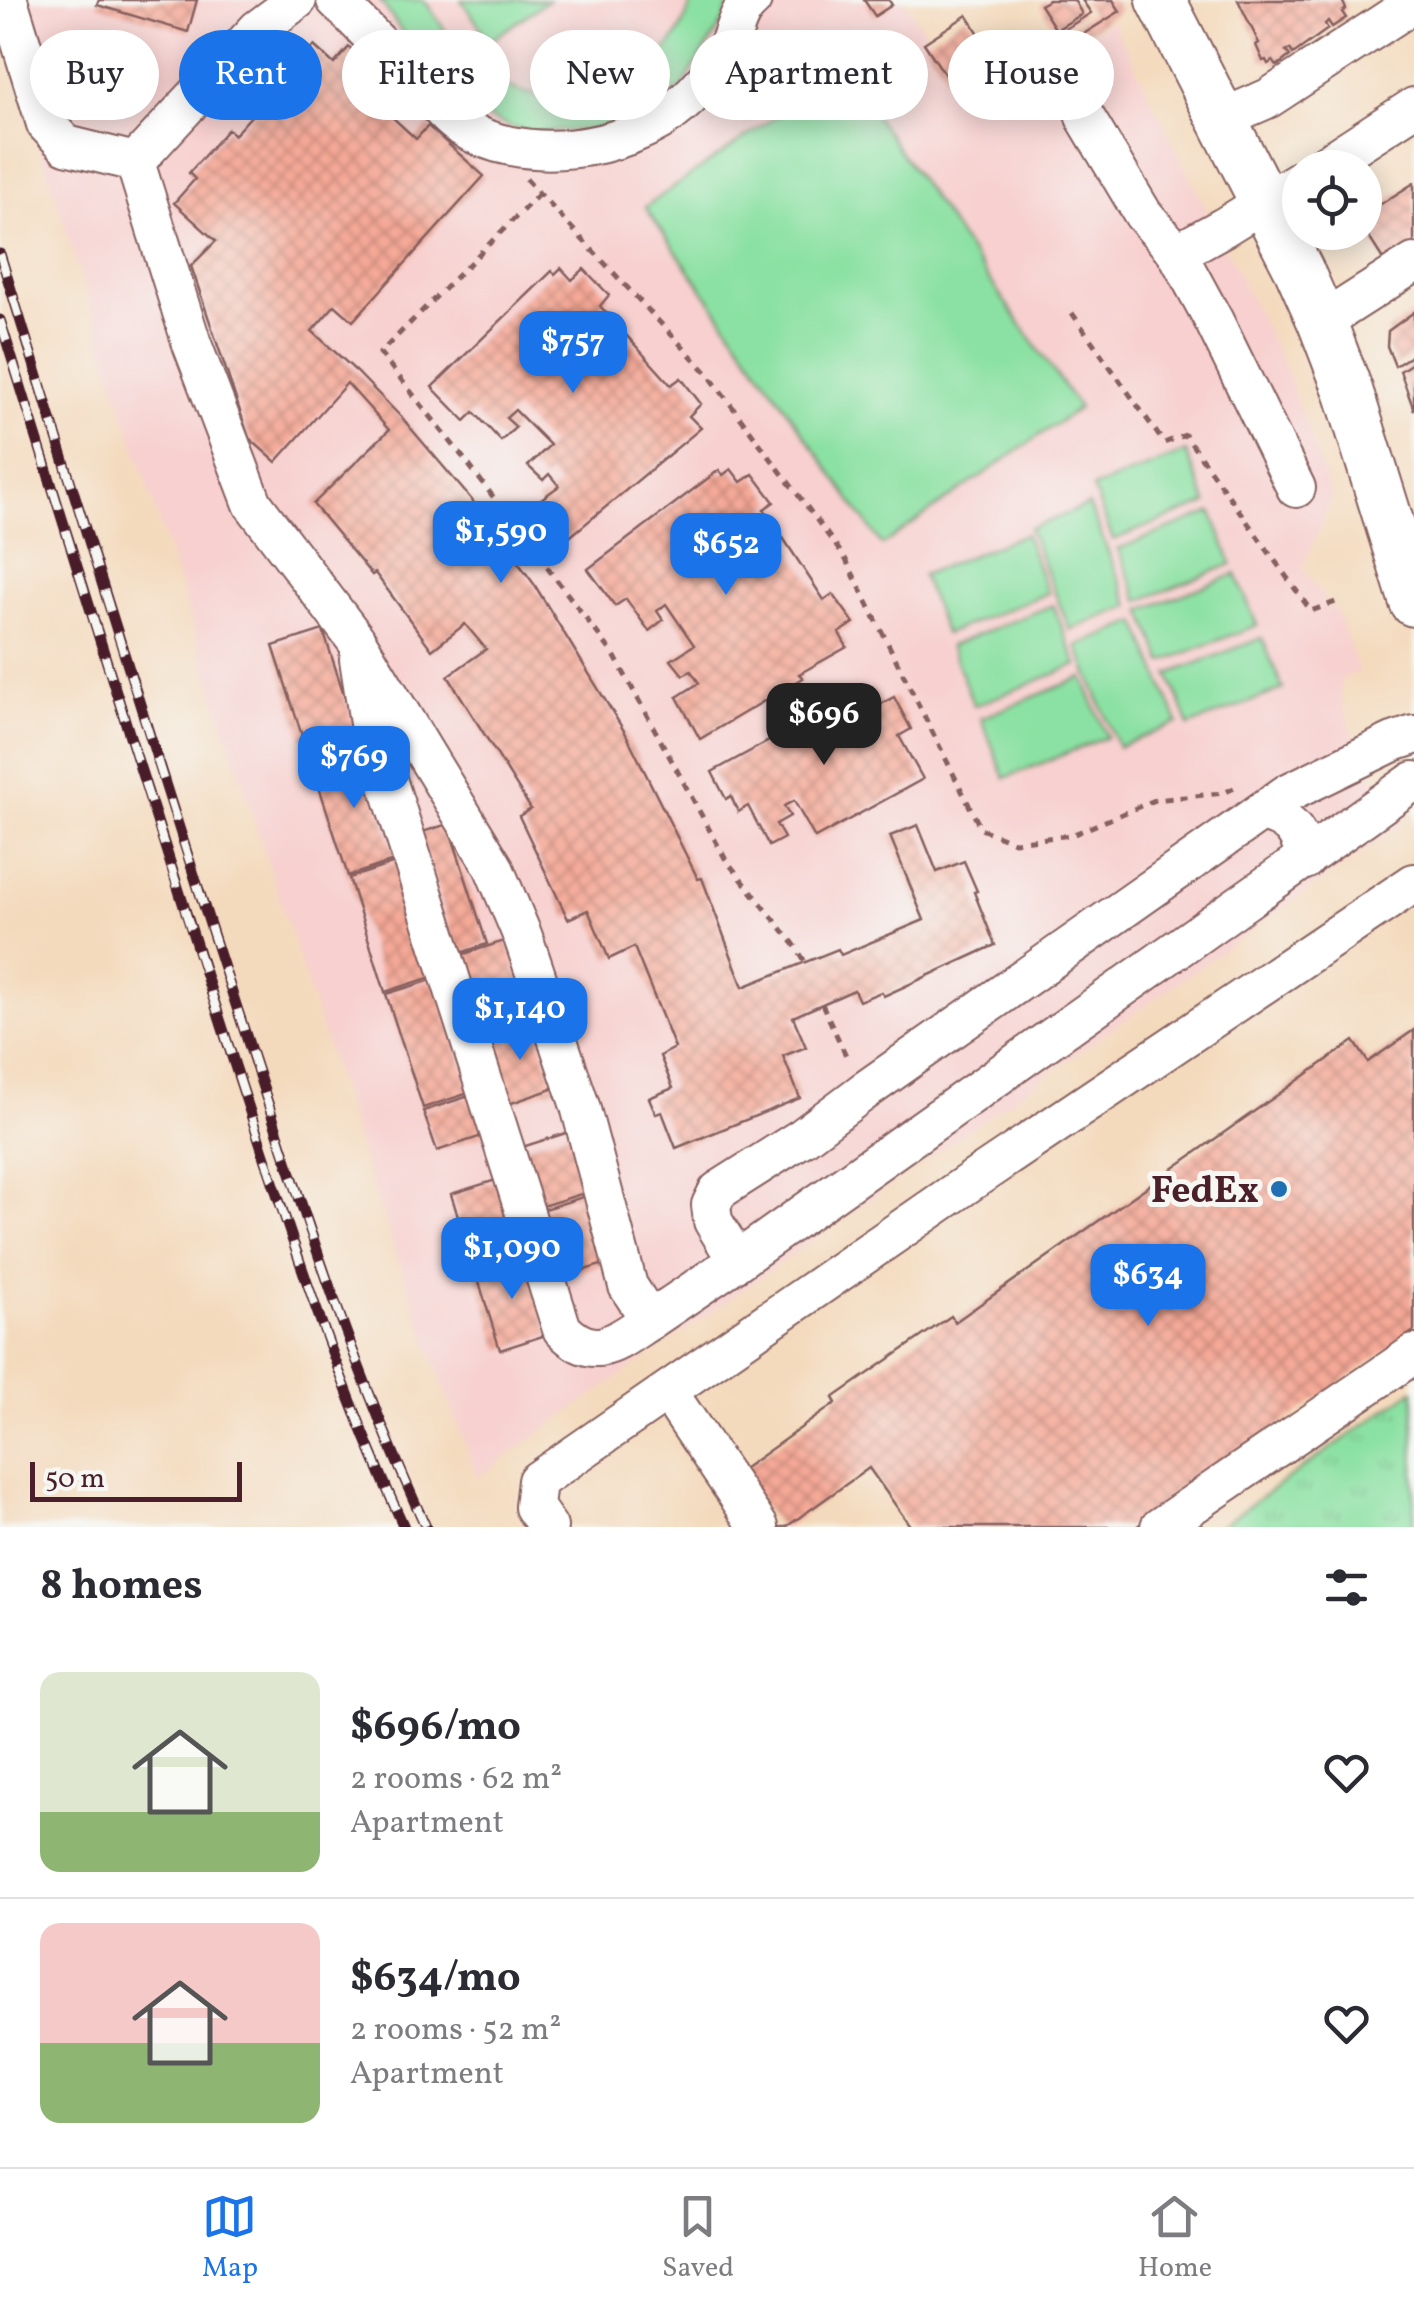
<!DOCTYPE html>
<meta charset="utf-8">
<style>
body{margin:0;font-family:Vollkorn,serif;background:#f7f7f7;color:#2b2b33;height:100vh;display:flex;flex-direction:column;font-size:38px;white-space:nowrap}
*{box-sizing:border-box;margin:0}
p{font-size:32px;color:#7c7c81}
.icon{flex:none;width:55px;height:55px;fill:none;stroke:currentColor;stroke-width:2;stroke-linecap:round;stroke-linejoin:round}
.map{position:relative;height:1527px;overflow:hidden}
.panel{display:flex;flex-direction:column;background:#fff;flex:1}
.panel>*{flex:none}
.banner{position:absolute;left:30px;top:30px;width:1355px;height:90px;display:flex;gap:20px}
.buttons{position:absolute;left:1282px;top:150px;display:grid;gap:20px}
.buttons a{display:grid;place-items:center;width:100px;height:100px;border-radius:50%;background:#fff;box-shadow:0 5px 25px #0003;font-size:50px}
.scale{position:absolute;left:30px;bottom:25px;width:212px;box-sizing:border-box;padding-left:10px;border:5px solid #4a1f2b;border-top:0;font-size:28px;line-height:35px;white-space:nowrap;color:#4a1f2b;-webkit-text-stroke:8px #f6f6f2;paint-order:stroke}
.price{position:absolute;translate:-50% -85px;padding:0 22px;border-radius:20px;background:#1a73e8;color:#fff;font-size:32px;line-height:65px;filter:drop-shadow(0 2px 5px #0008)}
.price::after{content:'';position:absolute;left:50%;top:60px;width:30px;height:22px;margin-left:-15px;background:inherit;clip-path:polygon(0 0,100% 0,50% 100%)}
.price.selected{background:#222;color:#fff}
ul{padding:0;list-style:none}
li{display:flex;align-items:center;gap:30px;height:250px;padding:0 40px}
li+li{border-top:2px solid #e1e1e2}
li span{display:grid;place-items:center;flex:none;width:280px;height:200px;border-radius:20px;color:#555}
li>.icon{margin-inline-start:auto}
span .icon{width:120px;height:120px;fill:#fffc;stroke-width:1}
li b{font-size:42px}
h2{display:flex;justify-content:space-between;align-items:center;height:120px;padding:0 40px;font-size:42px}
.chip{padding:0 35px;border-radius:45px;background:#fff;box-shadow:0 5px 25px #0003;font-size:35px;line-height:90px}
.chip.selected{background:#1a73e8;color:#fff}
.dock{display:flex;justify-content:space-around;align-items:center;height:140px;border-top:2px solid #e1e1e2;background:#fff;font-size:28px;color:#7c7c81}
.dock a{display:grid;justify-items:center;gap:5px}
.dock .selected{color:#1a73e8}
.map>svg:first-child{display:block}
</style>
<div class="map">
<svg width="1414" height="1527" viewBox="0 0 1414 1527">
<defs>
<pattern id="park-tufts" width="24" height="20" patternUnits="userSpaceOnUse" patternTransform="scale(2.5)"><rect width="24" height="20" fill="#8be1a3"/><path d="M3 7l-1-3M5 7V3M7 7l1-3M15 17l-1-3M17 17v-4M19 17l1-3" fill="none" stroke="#79c18c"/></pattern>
<pattern id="building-cross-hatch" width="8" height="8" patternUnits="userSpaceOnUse" patternTransform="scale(2.5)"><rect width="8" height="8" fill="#f5a997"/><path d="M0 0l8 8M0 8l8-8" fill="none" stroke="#c8897b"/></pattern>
</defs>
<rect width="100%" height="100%" fill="#f6f6f2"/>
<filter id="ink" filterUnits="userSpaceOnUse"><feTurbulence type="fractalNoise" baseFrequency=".01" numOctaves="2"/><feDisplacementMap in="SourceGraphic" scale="20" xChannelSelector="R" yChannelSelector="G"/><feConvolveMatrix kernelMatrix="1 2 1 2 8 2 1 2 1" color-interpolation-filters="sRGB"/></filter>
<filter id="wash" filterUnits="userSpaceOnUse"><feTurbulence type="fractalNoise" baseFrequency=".0048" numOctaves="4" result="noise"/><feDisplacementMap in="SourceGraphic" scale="40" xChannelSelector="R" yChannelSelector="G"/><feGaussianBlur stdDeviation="2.25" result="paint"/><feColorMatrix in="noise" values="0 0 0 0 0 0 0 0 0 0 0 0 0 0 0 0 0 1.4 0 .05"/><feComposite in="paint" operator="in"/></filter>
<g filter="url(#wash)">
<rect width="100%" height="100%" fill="#f4dabd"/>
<polygon fill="#f7d0cf" points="0,0 903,0 975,103 1112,20 1286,370 1332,498 1302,568 1331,609 1335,608 1359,672 1341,678 1341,697 1360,758 1403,823 477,1477 367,1172 0,23"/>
<g fill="#8be1a3" stroke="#6a8067" stroke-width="2.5">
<path d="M380,0H424C442,25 458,53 482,71C557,127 668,90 692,0H730L724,21L681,88L613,128L533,132L507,126L483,115L460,101L440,83L423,62Z"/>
<polygon points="461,0 548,0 490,41"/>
<polygon points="843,70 1079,408 882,545 645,207"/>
<polygon points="1186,452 1207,503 1113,540 1093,488"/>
<polygon points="1089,505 1130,606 1070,630 1029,529"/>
<polygon points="1212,512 1232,564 1139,601 1118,549"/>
<polygon points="1025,534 1048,593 945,634 922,575"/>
<polygon points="1236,574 1257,625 1163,662 1142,610"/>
<polygon points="1053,605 1077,665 974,706 950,646"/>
<polygon points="1137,622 1178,723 1118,747 1077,646"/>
<polygon points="1262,638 1283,689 1189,726 1169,674"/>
<polygon points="1083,677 1107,737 1005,778 981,718"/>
</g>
<polygon fill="url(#park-tufts)" stroke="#6a8067" stroke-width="2.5" points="1414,1390 1414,1527 1219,1527"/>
<g id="blocks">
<g fill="url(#building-cross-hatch)">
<polygon points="99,0 197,0 188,32 97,5"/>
<polygon points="864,0 889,0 892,5 875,16"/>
<polygon points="1049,0 1074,0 1082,14 1056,30 1040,5"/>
<polygon points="1082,0 1113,0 1120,11 1069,43 1062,31 1091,13"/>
<polygon points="1238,0 1342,0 1346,9 1342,12 1346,18 1332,27 1328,21 1325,24 1328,29 1293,54 1290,49 1286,51 1290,56 1277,66 1273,61 1268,64 1266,60 1263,61 1256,45 1259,43"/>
<polygon points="967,15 992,54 949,81 924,43"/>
<polygon points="314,46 334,64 349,47 407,100 392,117 416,139 428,126 484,176 353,321 335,305 312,331 357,372 402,418 471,499 534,584 626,734 698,879 702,878 743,987 838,949 841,955 924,920 890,836 918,825 937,872 964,861 977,891 974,892 995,945 884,996 881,992 859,1001 854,990 793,1017 806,1047 783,1056 800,1098 676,1148 662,1112 656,1114 649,1098 673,1088 660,1056 675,1048 634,947 609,959 588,910 568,919 519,816 531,809 448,676 486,649 465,624 432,650 375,573 372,575 313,504 389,430 347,383 276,462 249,438 191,266 216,241 174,203 195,179 189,173 228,129 234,135"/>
<polygon points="1414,183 1414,246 1386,264 1365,231 1365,214"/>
<polygon points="561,268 572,280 584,269 609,295 600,306 671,385 681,378 701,404 689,416 701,428 566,540 537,502 559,486 549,474 543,480 528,466 550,445 515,410 506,418 516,427 501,441 474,412 465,421 432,387 552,271 555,274"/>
<polygon points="1414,312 1414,354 1395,366 1387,346 1388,331"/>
<polygon points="1414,362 1414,410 1400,371"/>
<polygon points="731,469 741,482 753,474 774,502 764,509 824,600 833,594 854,623 839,633 847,647 799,674 803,678 700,739 677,697 699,683 691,671 683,675 671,660 694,645 666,604 657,611 663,620 649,631 626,599 615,606 588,569 719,470 723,475"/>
<polygon points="323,630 360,744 310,760 273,646"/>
<polygon points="873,690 881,704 894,697 911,729 899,736 923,779 815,838 794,801 784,806 790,816 776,824 784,838 769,846 748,806 738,812 731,796 726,799 712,772 822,712 824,716"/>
<polygon points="360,746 397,860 348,876 311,762"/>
<polygon points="448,824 487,944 458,954 419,833"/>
<polygon points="398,862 435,976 385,992 349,878"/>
<polygon points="507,940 533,1020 484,1036 458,956"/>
<polygon points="435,979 472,1092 423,1108 386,994"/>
<polygon points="534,1022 555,1088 506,1105 484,1038"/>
<polygon points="1414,1030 1414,1331 1136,1527 911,1527 869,1468 786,1527 779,1527 740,1471 836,1403 833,1398 951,1316 955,1322 1354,1041 1368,1062"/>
<polygon points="472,1095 485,1135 437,1151 423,1111"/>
<polygon points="569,1132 588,1192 539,1207 519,1148"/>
<polygon points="499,1179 523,1252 474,1268 451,1194"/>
<polygon points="589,1195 611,1262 562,1277 541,1210"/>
<polygon points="524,1254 549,1334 500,1350 475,1269"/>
</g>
</g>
</g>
<g filter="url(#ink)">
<use href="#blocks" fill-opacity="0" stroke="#86605e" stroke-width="2.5"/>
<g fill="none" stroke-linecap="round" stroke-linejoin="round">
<g stroke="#86605e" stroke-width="42">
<g id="minor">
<polyline points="8,0 46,124 66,145 135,162"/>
<polyline points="297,0 258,29 135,162 192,344 253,504 356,640 493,866 523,937 580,1106 628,1286 650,1320 737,1261 1414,781"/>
<path d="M336,0C365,29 393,58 422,87C433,99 445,116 459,125C519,167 628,152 681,105C698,90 714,72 725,52C735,35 736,12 752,0"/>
<polyline points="1085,117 1143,214 1177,253"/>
<polyline points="1221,119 1269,98 1414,3"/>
<polyline points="1320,168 1414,107"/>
<polyline points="1322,322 1414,263"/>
<polyline points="1296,488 1214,321 1177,253 1224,227 1300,180"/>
<path d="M359,659L369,723L562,1329C595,1364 617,1341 650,1320"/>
<path d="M1261,812C1288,818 1301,831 1305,860"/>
<polyline points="737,1261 713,1221 711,1205 718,1191 803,1137 863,1092 1288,793 1393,742 1414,735"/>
<polyline points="668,1392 759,1527"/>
<polyline points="548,1527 534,1507 537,1481 967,1184 1414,883"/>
<polyline points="1160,1527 1414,1354"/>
</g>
</g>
<g stroke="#86605e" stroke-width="52">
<polyline id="major" points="1161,0 1299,270 1322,322 1348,390 1414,602"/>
</g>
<g stroke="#86605e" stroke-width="5" stroke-dasharray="8 8" stroke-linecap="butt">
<polyline points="526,179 708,374 845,558 981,829 1014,842 1072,835 1155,800 1224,793 1234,788"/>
<polyline points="539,194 380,353 462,456 614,655 726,860 794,944 805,962"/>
<polyline points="1072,313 1164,443 1185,435 1311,611 1341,600"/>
<polyline points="822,1004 849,1062"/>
</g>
<use href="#minor" stroke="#fff" stroke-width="38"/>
<use href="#major" stroke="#fff" stroke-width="48"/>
<g stroke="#4a1f2b" stroke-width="11">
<g id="rail">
<path d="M0,254C79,509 157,764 240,1017C296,1189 350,1363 426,1527"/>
<path d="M0,320C74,557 147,793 223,1029C278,1197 330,1366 404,1527"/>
</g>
</g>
<use href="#rail" stroke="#f6f6f2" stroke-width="8" stroke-dasharray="22" stroke-linecap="butt"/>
</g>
</g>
<circle fill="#1f6fb2" stroke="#f6f6f2" stroke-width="4" cx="1279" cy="1189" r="10"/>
<g text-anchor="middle" stroke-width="10" stroke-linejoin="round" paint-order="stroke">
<g font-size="38" font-weight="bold" fill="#4a1f2b" stroke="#f6f6f2" text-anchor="end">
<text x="1259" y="1202">FedEx</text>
</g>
</g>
</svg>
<div class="buttons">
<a><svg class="icon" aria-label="locate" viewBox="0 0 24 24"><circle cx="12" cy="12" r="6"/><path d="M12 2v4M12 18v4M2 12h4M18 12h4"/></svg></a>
</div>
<div class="scale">50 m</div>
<b class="price" style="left:573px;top:396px">$757</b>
<b class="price" style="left:501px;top:586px">$1,590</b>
<b class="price" style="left:726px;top:598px">$652</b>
<b class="price selected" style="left:824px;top:768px">$696</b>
<b class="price" style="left:354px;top:811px">$769</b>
<b class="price" style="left:520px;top:1063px">$1,140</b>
<b class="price" style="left:512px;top:1302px">$1,090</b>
<b class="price" style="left:1148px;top:1329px">$634</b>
<div class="banner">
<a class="chip">Buy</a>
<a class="chip selected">Rent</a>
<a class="chip">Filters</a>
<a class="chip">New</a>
<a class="chip">Apartment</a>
<a class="chip">House</a>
</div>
</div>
<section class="panel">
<h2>8 homes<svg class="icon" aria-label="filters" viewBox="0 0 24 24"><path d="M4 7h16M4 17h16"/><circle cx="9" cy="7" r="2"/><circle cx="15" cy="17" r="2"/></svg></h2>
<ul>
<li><span style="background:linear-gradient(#dfe7d0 70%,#8fb573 0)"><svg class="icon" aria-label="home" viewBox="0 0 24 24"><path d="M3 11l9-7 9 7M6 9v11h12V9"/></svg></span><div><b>$696/mo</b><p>2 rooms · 62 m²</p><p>Apartment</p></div><svg class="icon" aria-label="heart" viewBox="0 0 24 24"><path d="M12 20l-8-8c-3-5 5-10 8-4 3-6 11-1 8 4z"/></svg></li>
<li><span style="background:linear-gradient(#f6c9c9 60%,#8fb573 0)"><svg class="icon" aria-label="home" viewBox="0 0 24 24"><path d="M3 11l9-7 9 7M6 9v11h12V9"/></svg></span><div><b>$634/mo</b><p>2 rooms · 52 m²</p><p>Apartment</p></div><svg class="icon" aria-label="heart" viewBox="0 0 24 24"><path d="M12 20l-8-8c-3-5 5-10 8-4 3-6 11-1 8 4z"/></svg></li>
</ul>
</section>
<nav class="dock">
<a class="selected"><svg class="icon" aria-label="map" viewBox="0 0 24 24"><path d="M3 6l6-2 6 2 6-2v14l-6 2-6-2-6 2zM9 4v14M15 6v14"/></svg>Map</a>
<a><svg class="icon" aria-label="saved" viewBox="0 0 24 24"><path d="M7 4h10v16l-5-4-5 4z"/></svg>Saved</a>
<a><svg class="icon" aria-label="home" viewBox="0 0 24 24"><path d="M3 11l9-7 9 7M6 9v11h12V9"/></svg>Home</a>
</nav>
